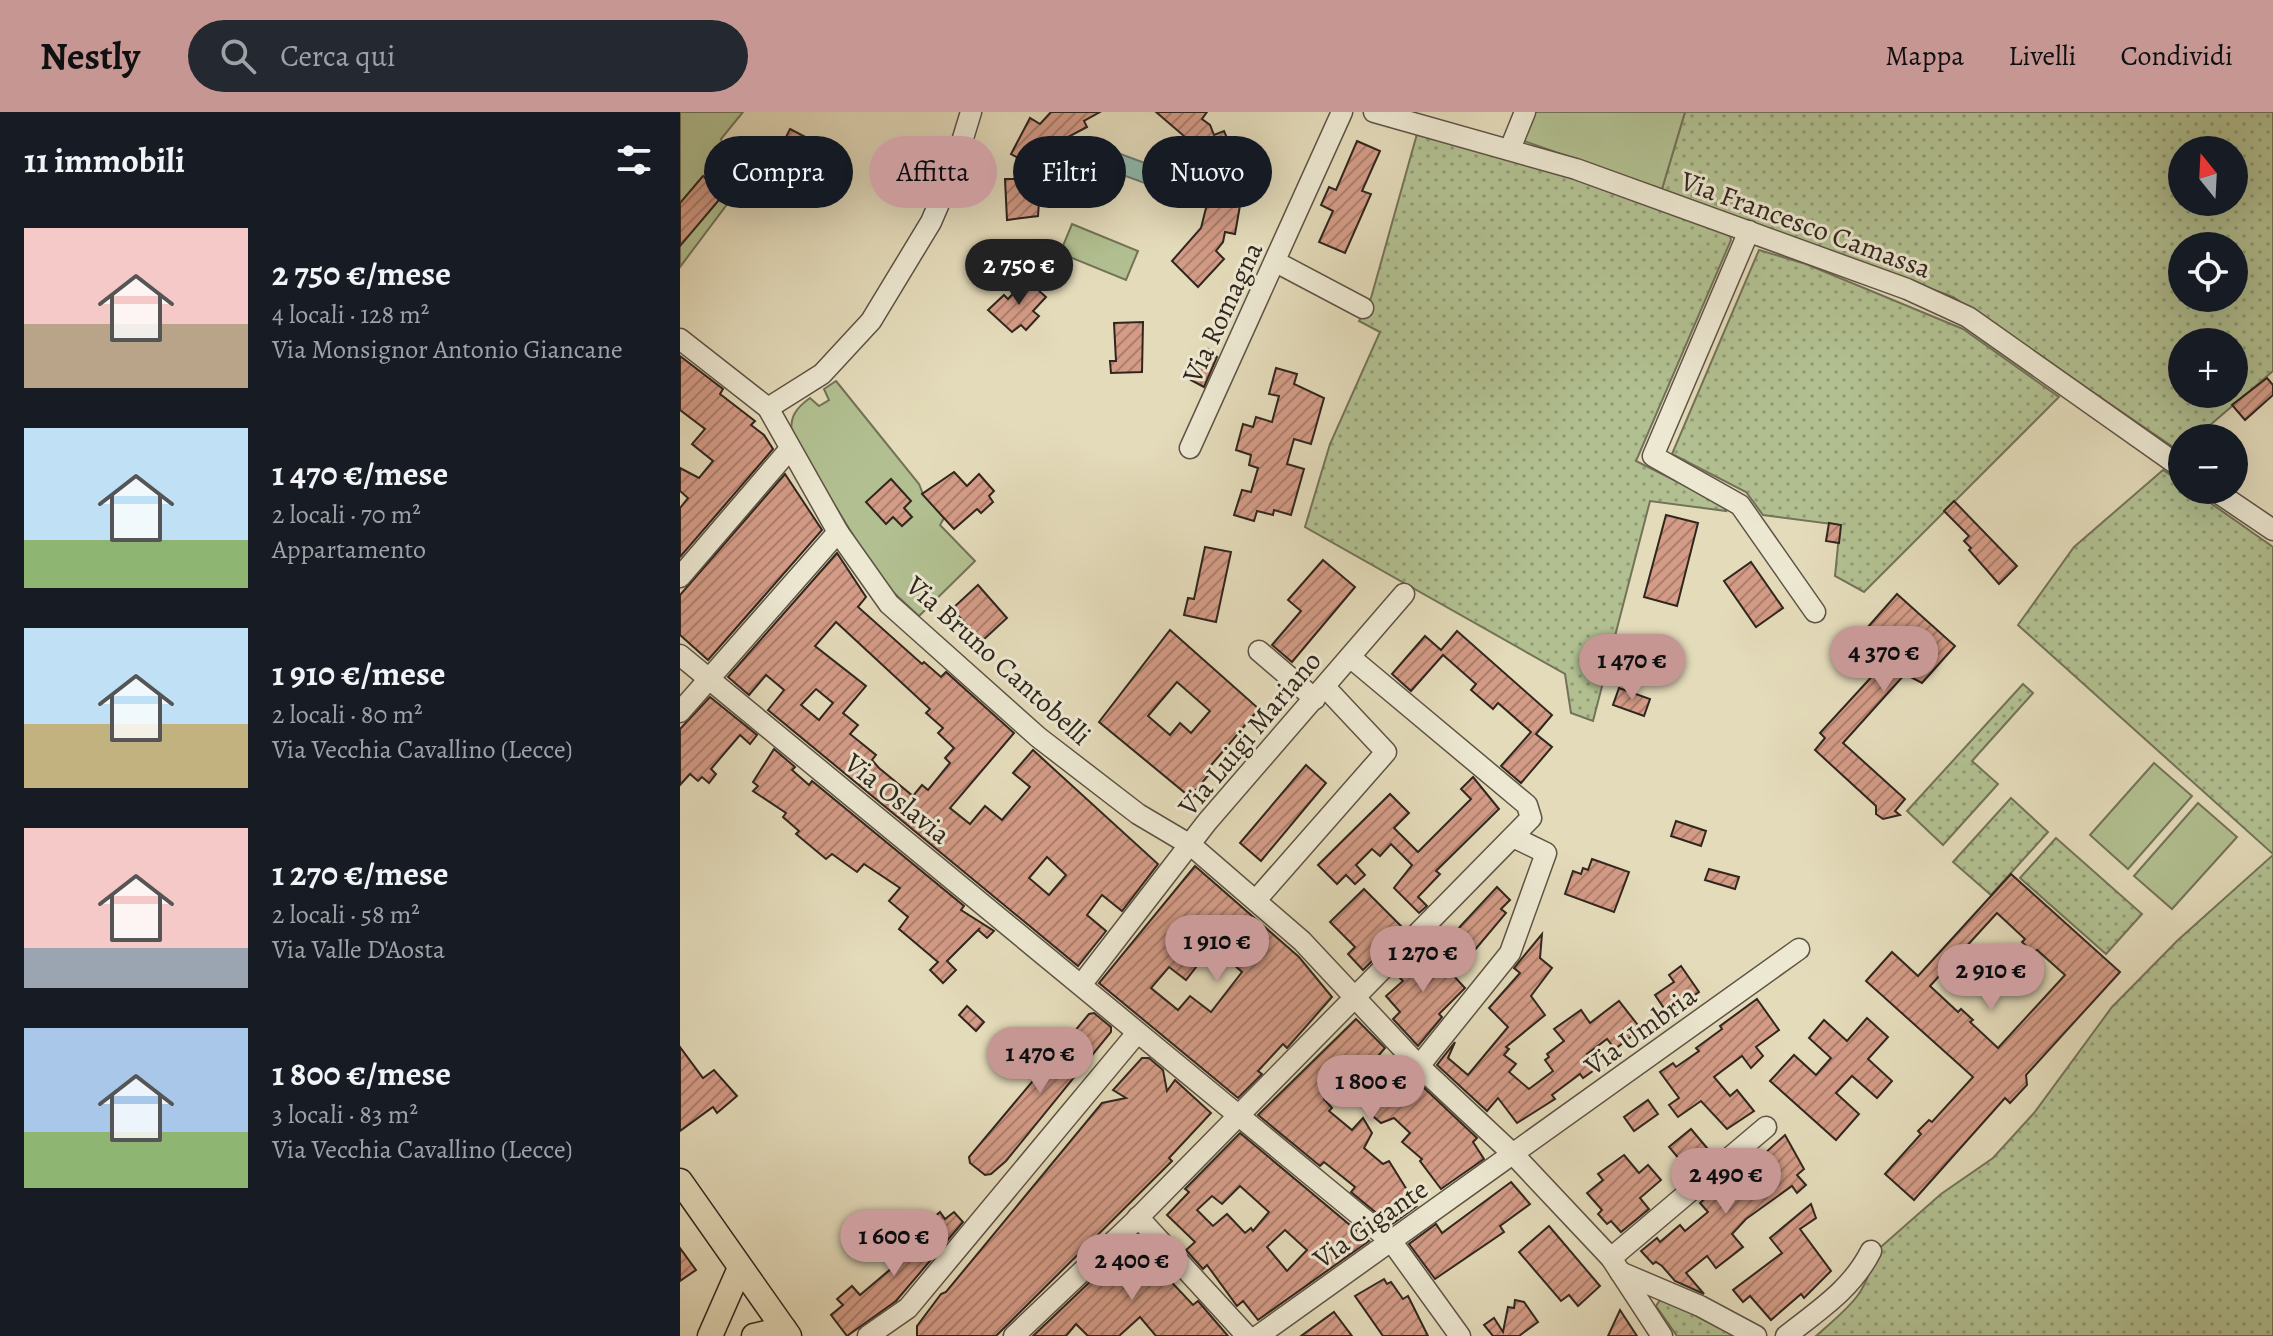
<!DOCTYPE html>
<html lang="it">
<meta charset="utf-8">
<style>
body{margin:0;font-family:Alegreya,serif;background:#242831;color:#f1f3f6;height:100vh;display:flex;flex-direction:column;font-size:30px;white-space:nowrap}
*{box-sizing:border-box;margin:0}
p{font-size:26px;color:#9ea1a6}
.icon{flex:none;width:44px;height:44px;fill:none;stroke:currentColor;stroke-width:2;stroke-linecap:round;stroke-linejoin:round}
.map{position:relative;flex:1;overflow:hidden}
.drawer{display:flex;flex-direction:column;background:#171b24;width:680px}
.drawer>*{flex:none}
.banner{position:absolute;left:24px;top:24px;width:760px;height:72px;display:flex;gap:16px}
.needle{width:52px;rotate:342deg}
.buttons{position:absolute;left:1488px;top:24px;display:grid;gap:16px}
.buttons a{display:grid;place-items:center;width:80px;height:80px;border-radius:50%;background:#171b24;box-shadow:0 8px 32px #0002;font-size:40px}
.price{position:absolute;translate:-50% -68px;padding:0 18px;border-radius:28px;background:#c59692;color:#111;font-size:26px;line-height:52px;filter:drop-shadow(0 2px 4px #0008)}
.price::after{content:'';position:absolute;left:50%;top:48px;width:24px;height:18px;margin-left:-12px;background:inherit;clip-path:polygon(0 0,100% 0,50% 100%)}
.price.on{background:#222;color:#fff}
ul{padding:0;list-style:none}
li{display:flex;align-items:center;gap:24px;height:200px;padding:0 24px}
li span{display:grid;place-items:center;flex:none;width:224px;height:160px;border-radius:0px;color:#555}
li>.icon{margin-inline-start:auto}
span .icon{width:96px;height:96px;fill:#fffc;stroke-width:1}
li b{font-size:34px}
h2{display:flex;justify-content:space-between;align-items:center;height:96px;padding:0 24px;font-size:34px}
.pill{padding:0 28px;border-radius:36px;background:#171b24;box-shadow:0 8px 32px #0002;font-size:28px;line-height:72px}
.pill.on{background:#c59692;color:#111}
header{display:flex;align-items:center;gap:48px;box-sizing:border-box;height:112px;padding:0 40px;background:#c59692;color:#111}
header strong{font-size:38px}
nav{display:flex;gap:44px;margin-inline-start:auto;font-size:28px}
.search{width:560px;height:72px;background:#242831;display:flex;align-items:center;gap:20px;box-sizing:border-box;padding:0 28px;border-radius:44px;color:#9ea1a6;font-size:30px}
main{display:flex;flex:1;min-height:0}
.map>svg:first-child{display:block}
</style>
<header>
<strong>Nestly</strong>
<div class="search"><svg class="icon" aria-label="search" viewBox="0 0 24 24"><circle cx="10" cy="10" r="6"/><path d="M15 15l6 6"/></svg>Cerca qui</div>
<nav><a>Mappa</a><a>Livelli</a><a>Condividi</a></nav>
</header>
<main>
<section class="drawer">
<h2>11 immobili<svg class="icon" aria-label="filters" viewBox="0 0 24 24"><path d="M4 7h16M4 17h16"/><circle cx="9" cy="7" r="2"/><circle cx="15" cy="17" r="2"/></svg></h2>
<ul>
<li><span style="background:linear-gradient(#f6c9c9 60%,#b9a48a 0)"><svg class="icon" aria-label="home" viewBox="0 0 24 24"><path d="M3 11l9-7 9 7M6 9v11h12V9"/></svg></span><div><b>2 750 €/mese</b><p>4 locali · 128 m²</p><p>Via Monsignor Antonio Giancane</p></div></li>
<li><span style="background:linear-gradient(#bfe0f5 70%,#8fb573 0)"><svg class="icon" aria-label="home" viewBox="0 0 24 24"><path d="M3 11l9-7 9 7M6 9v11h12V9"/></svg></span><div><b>1 470 €/mese</b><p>2 locali · 70 m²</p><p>Appartamento</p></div></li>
<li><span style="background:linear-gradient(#bfe0f5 60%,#c2b280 0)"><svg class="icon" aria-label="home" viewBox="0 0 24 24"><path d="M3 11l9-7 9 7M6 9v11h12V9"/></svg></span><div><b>1 910 €/mese</b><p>2 locali · 80 m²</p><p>Via Vecchia Cavallino (Lecce)</p></div></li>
<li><span style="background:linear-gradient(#f6c9c9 75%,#9aa5b1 0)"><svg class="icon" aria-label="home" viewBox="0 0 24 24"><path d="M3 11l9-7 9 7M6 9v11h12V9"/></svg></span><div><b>1 270 €/mese</b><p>2 locali · 58 m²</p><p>Via Valle D'Aosta</p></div></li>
<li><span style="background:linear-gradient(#a9c7e8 65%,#8fb573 0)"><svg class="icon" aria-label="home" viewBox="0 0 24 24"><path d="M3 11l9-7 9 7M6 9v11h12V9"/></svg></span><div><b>1 800 €/mese</b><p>3 locali · 83 m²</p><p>Via Vecchia Cavallino (Lecce)</p></div></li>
</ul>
</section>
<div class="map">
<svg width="1593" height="1224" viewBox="0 0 1593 1224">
<defs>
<pattern id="grass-dots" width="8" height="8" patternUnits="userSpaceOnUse" patternTransform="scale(2)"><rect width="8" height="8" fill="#b2c091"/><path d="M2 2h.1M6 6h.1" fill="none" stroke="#919c76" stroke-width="1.8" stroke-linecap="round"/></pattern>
<pattern id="building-hatch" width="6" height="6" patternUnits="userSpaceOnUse" patternTransform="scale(2)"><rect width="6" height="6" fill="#d49b86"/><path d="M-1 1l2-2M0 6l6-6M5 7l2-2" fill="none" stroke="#ad7e6d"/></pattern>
</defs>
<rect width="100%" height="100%" fill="#e4dbba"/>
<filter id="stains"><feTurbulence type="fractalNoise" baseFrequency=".0025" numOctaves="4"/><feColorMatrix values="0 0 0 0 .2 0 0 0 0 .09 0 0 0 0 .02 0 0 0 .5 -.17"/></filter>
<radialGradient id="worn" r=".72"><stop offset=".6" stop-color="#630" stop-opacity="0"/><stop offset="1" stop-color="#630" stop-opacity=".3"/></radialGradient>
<g fill="url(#grass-dots)" stroke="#727358" stroke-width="2" fill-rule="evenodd">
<path d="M1005,0H1593V259L1515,326H1502L1499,339L1273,185L982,77ZM1502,38H1554V90H1502ZM1502,134H1554V186H1502ZM1502,230H1554V282H1502Z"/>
<polygon points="737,22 895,65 1050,123 1051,128 956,349 1044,393 1046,399 970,389 913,609 891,601 885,562 625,415 650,332 700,220 679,209 691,186"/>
<polygon points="1079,138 1126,152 1283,217 1379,285 1184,480 1155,464 1160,413 1083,403 1066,380 992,342"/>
<polygon points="1483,358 1502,371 1502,378 1512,378 1593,435 1593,742 1338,513 1394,435"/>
<polygon points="1343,572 1353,581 1292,649 1318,672 1263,733 1227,699"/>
<polygon points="1331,686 1368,720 1311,783 1273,750"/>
<polygon points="1376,726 1462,802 1426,842 1340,766"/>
<path d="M1593,743V1224H1136C1166,1197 1188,1183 1194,1141L1261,1082L1313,1046L1354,1001L1432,895L1498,828Z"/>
<polygon points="982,1185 1066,1224 997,1224 976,1194"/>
</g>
<g fill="#b2c091" stroke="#727358" stroke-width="2">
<polygon points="0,0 63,0 41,27 57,79 0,155"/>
<polygon points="852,0 1005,0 982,77 841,28"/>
<polygon points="392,112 458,139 446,168 380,141"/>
<path d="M156,269L239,372L243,382L264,406L260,413L295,449L239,504L201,469L112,323C109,305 116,296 130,286L139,294L149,288L144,277Z"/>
<polygon points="1474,651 1512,684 1448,757 1410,723"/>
<polygon points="1518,691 1557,725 1492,797 1454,764"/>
</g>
<polygon fill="#96bbac" stroke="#6e7f73" stroke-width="2" points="435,40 476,55 470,73 429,58"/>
<g fill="url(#building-hatch)" stroke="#31261e" stroke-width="2" fill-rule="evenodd">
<polygon points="371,0 420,0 404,9 407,15 388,25 382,36 376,33 367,48 365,47 348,78 360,77 358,104 327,108 325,67 335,67 340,47 331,42 350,6 360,12"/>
<polygon points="476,0 527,0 522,7 530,13 534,23 544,19 560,56 549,61 554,70 551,80 562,82 555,122 545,120 543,130 536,139 544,147 518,175 492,149 521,116 532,72 526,57 523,58 520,51 516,52 504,24"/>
<polygon points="110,17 137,31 108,89 81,75"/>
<polygon points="677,29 700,39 682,79 691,82 665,141 639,130 653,99 641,93 649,75 656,78"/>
<polygon points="23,64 44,82 0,134 0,91"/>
<polygon points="346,167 366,185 353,199 359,204 346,218 341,213 332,220 308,198 324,183 328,187"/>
<polygon points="463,210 462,260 431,261 430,249 436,249 434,211"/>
<polygon points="528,237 537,245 524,275 511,268"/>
<polygon points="0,244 43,277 40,282 75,309 71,313 84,323 93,337 0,445 0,396 8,386 0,379 0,356 19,366 33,349 12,332 25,317 0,298"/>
<polygon points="596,256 617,262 614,272 644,286 631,332 614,327 607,352 624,357 611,403 594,398 593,403 577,399 574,409 554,403 562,378 571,380 578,356 569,353 571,343 556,338 563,312 573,315 576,305 592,310 599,284 589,282"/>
<polygon points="1587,266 1593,273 1593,283 1565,308 1552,293"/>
<polygon points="274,360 287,374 299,362 314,379 309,384 313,390 301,401 297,397 274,417 242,382"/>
<polygon points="105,362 142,418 28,548 0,523 0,483"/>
<polygon points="211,367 231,389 224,396 232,405 222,414 213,405 206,412 186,390"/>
<polygon points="1274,389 1337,454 1319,472 1289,438 1291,436 1284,429 1289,424 1264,399"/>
<polygon points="986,403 1018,411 997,494 964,485"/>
<polygon points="1149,411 1161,413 1159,431 1146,429"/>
<polygon points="525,435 551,440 536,510 504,503 508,486 514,487"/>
<path d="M157,441L186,485L178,495L242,552L244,550L261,565L266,560L334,621L270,696L290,712L305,694L322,708L350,675L333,661L353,638L478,752L442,799L422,783L407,803L426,819L398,854L88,598L104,578L86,563L69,583L48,565ZM156,510L250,597L246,601L263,616L258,621L274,636L265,646L270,651L248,678L242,673L233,684L199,656L192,648L196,643L170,622L178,613L163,601L186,574L135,534ZM136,577L153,591L139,608L121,593ZM367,745L386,763L369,783L349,766Z"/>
<polygon points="643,448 675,475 612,550 592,533 621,499 608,488"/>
<polygon points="1071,450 1103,496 1076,515 1044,469"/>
<polygon points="298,473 327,506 302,529 272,497"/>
<polygon points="1217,482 1275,534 1242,571 1225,562 1163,631 1225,687 1215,699 1220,703 1203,707 1196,702 1196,694 1135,638 1145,626 1140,621 1207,548 1180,524"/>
<path d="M490,518L579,597L527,658L531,660L510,685L419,610ZM497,570L530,599L511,621L500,611L490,623L468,604Z"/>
<polygon points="777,519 872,603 856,622 872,635 841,671 821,654 851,620 818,591 813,597 791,578 796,572 763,543 731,579 712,562 745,524 761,538"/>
<polygon points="939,576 970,587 964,604 933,593"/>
<polygon points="30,585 77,623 70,632 60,623 31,657 36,662 29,671 22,665 18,669 10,662 0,673 0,617"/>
<polygon points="94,637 115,655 112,658 129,673 132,669 284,794 281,798 314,819 307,826 298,818 300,816 267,849 276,858 263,871 250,858 258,850 219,817 228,805 209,789 220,776 184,752 177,760 152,742 146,747 116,722 119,719 103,705 106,701 73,679 78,674 73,670"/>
<polygon points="626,653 646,671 581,749 560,731"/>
<polygon points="793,665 819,697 756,759 760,762 738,785 747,794 739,801 714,776 732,753 711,732 700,744 692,737 676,753 685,763 675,772 666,763 657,772 638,753 710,682 729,701 714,716 738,740 791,687 781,677"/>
<polygon points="996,709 1026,719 1021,734 991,724"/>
<polygon points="912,747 949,760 934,800 885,782 893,759 901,762 903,756 908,758"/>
<path d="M515,754L619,845L652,885L607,936L603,932L578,959L582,962L558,986L419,871ZM537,838L562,860L531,900L510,884L498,898L471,876L489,855L506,868L527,841L531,845Z"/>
<polygon points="1029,757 1059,765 1055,777 1025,768"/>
<path d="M1331,762L1440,860L1346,963L1347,973L1330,991L1325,986L1234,1088L1205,1062L1241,1022L1238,1019L1249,1008L1252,1010L1293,965L1186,869L1212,840L1238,864ZM1317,801L1345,827L1342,830L1354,841L1357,838L1385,863L1318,936L1290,910L1293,908L1281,897L1278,900L1250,874Z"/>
<polygon points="817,775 830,788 821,797 826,801 794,839 775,820"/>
<polygon points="684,777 724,817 683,858 668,842 675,835 650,810"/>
<polygon points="862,822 860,846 872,856 851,884 865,903 826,935 829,937 824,943 836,952 829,960 849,977 873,959 865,948 869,945 867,942 884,929 874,917 901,898 910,911 939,889 961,917 935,937 927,927 907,942 917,956 903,966 900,962 872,983 875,987 837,1011 818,986 807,999 757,953 775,930 768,946 788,963 828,915 809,896 840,861 834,856"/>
<polygon points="745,833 785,876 759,902 762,905 738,934 713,907 720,900 706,884 723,869 716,862"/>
<polygon points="1001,854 1019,880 988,902 975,883 994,870 989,863"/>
<polygon points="1077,887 1099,918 1076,935 1083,944 1071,956 1062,944 1034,965 1050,984 1057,978 1074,999 1047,1017 1021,989 998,1005 989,993 999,986 980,960 993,951 996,955 1019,939 1016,936 1042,917 1040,914"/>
<polygon points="287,894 304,910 296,919 279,903"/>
<polygon points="414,901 431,915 431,920 326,1049 311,1062 305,1063 290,1051 289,1045 409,902"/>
<polygon points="1187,906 1208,925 1188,947 1212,969 1197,986 1172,964 1156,981 1179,1002 1156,1028 1090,969 1114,943 1136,963 1151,946 1129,926 1144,908 1167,929"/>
<polygon points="676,907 705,936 698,944 717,962 723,956 797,1026 793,1030 804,1047 761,1077 740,1049 742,1047 722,1030 730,1021 714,1006 701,1011 688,1000 693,995 661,968 644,987 652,996 649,999 672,1018 683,1006 692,1021 684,1036 703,1052 709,1049 737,1094 711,1113 671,1080 675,1075 644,1050 640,1054 578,1003"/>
<polygon points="0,935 23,966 34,958 57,984 37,1001 33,995 0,1019"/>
<polygon points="462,946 469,946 483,958 487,979 495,968 531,1001 489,1046 492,1049 316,1224 237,1224 237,1214 261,1182 266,1180 422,991 446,986 433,978"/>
<polygon points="968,988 978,1002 954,1019 944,1005"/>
<polygon points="1011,1017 1027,1036 1006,1055 989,1035"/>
<path d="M560,1021L689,1129L578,1208L563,1189L557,1194L527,1153L523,1157L506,1138L515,1130L487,1103L509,1080L505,1077ZM560,1074L589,1100L573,1119L571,1116L565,1121L547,1102L533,1114L517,1098L532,1084L542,1092ZM605,1118L627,1138L607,1159L587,1135Z"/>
<polygon points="1105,1023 1124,1057 1117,1063 1126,1073 1117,1081 1112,1074 1066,1107 1052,1122 1063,1135 1036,1156 1027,1144 1006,1161 1024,1182 995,1169 982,1154 976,1150 973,1152 961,1139 977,1126 980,1130 1000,1113 1005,1119 1028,1100 1020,1091 1038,1074 1055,1059 1065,1070 1090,1049 1084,1042"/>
<polygon points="944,1043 959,1061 968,1053 981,1068 960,1086 969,1097 941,1120 931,1109 927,1112 918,1102 922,1098 907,1081 923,1068 918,1062"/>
<polygon points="831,1070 850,1092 820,1114 824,1120 755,1167 729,1132 756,1112 762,1121"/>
<polygon points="1131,1092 1136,1106 1120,1117 1151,1159 1124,1186 1121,1182 1091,1208 1070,1184 1063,1190 1053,1178 1102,1141 1090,1126"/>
<polygon points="260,1100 265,1107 274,1100 283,1110 216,1189 167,1224 151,1203 163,1193 157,1187 172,1174 180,1183 252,1122 245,1113"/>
<polygon points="869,1114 920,1174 898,1194 889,1183 881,1189 839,1140"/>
<polygon points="458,1124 472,1139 467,1144 513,1193 518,1189 548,1224 476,1224 460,1205 439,1224 408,1224 396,1212 386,1224 353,1224"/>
<polygon points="0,1136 16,1158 0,1169"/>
<polygon points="704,1167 707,1172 711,1170 723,1187 728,1184 748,1224 703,1224 675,1184"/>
<polygon points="835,1188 844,1190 858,1210 839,1224 813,1224 804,1213 814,1206 823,1220 828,1195 834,1196"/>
<polygon points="940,1198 957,1224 928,1224"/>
<polygon points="654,1200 672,1224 621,1224"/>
</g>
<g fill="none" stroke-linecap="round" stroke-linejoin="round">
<g stroke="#5e5345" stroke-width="23">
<g id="minor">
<polyline points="694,0 896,57 1227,177 1288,205 1502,356"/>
<polyline points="830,37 845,0"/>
<polyline points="1069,119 973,344 1060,393 1135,500"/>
<polyline points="596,150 683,196"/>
<polyline points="0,227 88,296 158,420 209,492 358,625 458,702 512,734 622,829 739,954 834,1043 931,1146 982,1224"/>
<polyline points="88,296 142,262 191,209 251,110 273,59 291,0"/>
<polyline points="510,336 662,0"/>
<polyline points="1534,378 1593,418"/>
<polyline points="0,465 109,338"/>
<polyline points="579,539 635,587"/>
<polyline points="0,543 712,1130 780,1224"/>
<polyline points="0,600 158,420"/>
<polyline points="576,788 706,640 645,575"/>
<polyline points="401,873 527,710 724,482"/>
<polyline points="739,954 830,841 866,741 833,725"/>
<polyline points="458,1105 567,1224"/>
<polyline points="931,1146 1086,1015"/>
<polyline points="940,1160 1020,1194 1076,1224"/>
<polyline points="188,1224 228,1196 457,921"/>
<polyline points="334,1224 454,1110 851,706 847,693 670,545"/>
<polyline points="578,1224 1119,837"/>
<path d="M1106,1224C1139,1198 1172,1177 1191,1139"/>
</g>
</g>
<g stroke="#31261e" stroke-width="27">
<g id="major">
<polyline points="0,1069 109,1224"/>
<polyline points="30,1224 60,1156"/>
<polyline points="74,1224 104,1217"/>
</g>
</g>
<use href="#minor" stroke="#ede8d2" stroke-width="20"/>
<use href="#major" stroke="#e4dbba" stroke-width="24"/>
</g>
<g text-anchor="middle" stroke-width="6" stroke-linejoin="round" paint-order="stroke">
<g font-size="28" fill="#31261e" stroke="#ede8d2">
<text transform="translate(1126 112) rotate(20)" y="10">Via Francesco Camassa</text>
<text transform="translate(542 200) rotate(-65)" y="10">Via Romagna</text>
<text transform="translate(319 548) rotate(42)" y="10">Via Bruno Cantobelli</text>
<text transform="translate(569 621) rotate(-50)" y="10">Via Luigi Mariano</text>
<text transform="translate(218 686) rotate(39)" y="10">Via Oslavia</text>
<text transform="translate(960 918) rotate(-36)" y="10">Via Umbria</text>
<text transform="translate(690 1111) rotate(-35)" y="10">Via Gigante</text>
</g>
</g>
<rect width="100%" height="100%" filter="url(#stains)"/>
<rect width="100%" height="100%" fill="url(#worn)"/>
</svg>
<div class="buttons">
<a><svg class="needle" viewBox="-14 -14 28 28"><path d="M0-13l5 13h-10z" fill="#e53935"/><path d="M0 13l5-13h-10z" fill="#9ea1a6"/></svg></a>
<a><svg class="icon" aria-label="locate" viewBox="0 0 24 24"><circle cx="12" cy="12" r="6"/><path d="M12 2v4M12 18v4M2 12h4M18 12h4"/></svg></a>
<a>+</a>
<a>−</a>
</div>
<b class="price on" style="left:339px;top:195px">2 750 €</b>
<b class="price" style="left:1204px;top:582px">4 370 €</b>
<b class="price" style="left:952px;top:590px">1 470 €</b>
<b class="price" style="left:537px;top:871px">1 910 €</b>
<b class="price" style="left:743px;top:882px">1 270 €</b>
<b class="price" style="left:1311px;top:900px">2 910 €</b>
<b class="price" style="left:360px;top:983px">1 470 €</b>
<b class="price" style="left:691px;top:1011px">1 800 €</b>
<b class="price" style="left:1046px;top:1104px">2 490 €</b>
<b class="price" style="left:214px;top:1166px">1 600 €</b>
<b class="price" style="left:452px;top:1190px">2 400 €</b>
<div class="banner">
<a class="pill">Compra</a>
<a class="pill on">Affitta</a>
<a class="pill">Filtri</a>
<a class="pill">Nuovo</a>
</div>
</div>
</main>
